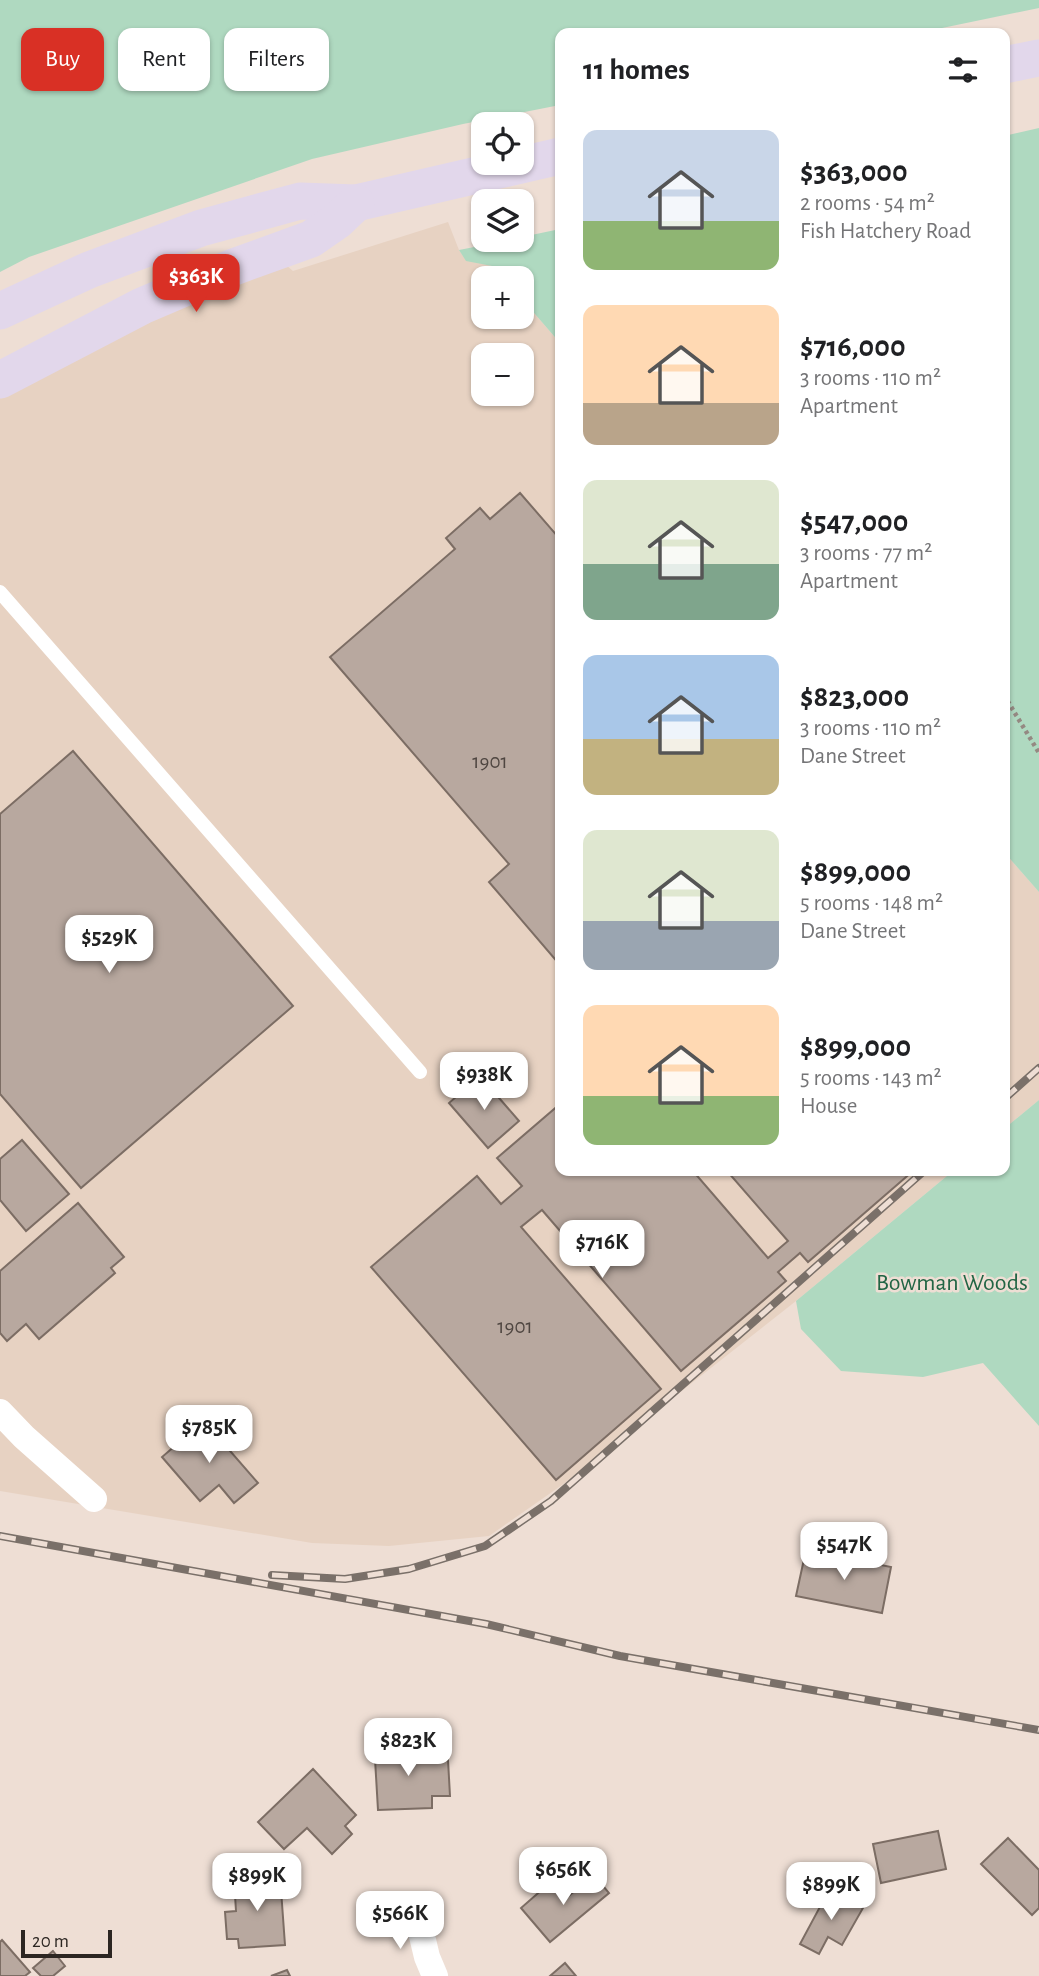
<!DOCTYPE html>
<meta charset="utf-8">
<style>
body{margin:0;font-family:"Alegreya Sans",sans-serif;background:#f6f6f6;color:#202124;height:100vh;display:flex;flex-direction:column;font-size:26px;white-space:nowrap}
*{box-sizing:border-box;margin:0}
p{font-size:23px;color:#757577}
.icon{flex:none;width:38px;height:38px;fill:none;stroke:currentColor;stroke-width:2;stroke-linecap:round;stroke-linejoin:round}
.map{position:relative;flex:1;overflow:hidden}
.drawer{position:absolute;left:555px;top:28px;width:455px;height:1148px;display:flex;flex-direction:column;background:#fff;border-radius:14px;box-shadow:0 2px 5px #0004}
.drawer>*{flex:none}
.hud{position:absolute;left:21px;top:28px;width:429px;height:63px;display:flex;gap:14px}
.buttons{position:absolute;left:471px;top:112px;display:grid;gap:14px}
.buttons a{display:grid;place-items:center;width:63px;height:63px;border-radius:14px;background:#fff;box-shadow:0 2px 5px #0004;font-size:35px}
.scale{position:absolute;left:21px;bottom:18px;width:91px;box-sizing:border-box;padding-left:7px;border:4px solid #2c2622;border-top:0;font-size:19px;line-height:24px;white-space:nowrap;color:#2c2622;-webkit-text-stroke:5px #eeded4;paint-order:stroke}
.price{position:absolute;translate:-50% -60px;padding:0 16px;border-radius:14px;background:#fff;color:#222;font-size:23px;line-height:46px;filter:drop-shadow(0 2px 4px #0008)}
.price::after{content:'';position:absolute;left:50%;top:42px;width:21px;height:16px;margin-left:-10px;background:inherit;clip-path:polygon(0 0,100% 0,50% 100%)}
.price.on{background:#d93025;color:#fff}
ul{padding:0;list-style:none}
li{display:flex;align-items:center;gap:21px;height:175px;padding:0 28px}
li span{display:grid;place-items:center;flex:none;width:196px;height:140px;border-radius:14px;color:#555}
li>.icon{margin-inline-start:auto}
span .icon{width:84px;height:84px;fill:#fffc;stroke-width:1}
li b{font-size:30px}
h2{display:flex;justify-content:space-between;align-items:center;height:84px;padding:0 28px;font-size:30px}
.tag{padding:0 24px;border-radius:14px;background:#fff;box-shadow:0 2px 5px #0004;font-size:24px;line-height:63px}
.tag.on{background:#d93025;color:#fff}
.map>svg:first-child{display:block}
</style>
<div class="map">
<svg width="1039" height="1976" viewBox="0 0 1039 1976">
<rect width="100%" height="100%" fill="#eeded4"/>
<g fill="#e7d2c2" fill-rule="evenodd">
<path d="M448,222L459,250L466,260L492,266L503,278H483V317H522V299L560,343V1171H953L796,1301L562,1485L489,1536L389,1546L312,1543L0,1491V380L272,253L293,271ZM483,355H522V394H483Z"/>
<polygon points="1004,852 1039,892 1039,1100 1005,1128"/>
</g>
<g fill="#afd9c0">
<polygon points="0,0 1039,0 1039,8 918,33 560,33 560,105 463,124 312,159 29,257 0,272"/>
<polygon points="1039,128 1039,892 1004,852 1004,136"/>
<polygon points="560,229 560,343 522,299 522,278 503,278 492,266 466,261 459,250 510,240 522,240 522,237"/>
<polygon points="1039,1100 1039,1426 983,1363 923,1377 841,1371 801,1329 796,1301 953,1171 1004,1171 1005,1128"/>
</g>
<g fill="#b8a89f" stroke="#7c6d64" stroke-width="2">
<polygon points="520,493 560,539 560,965 489,882 509,864 330,657 455,549 446,538 480,508 490,519"/>
<polygon points="73,751 293,1006 81,1188 0,1094 0,814"/>
<polygon points="480,1076 519,1121 488,1148 449,1103"/>
<polygon points="560,1104 560,1171 693,1171 768,1258 788,1241 727,1171 913,1171 808,1262 800,1253 778,1272 786,1281 681,1371 542,1210 521,1227 661,1389 556,1480 371,1267 477,1176 501,1204 522,1186 497,1158"/>
<polygon points="22,1140 69,1194 26,1231 0,1200 0,1159"/>
<polygon points="78,1203 124,1257 111,1268 115,1273 39,1339 26,1324 7,1341 0,1333 0,1271"/>
<polygon points="204,1421 258,1483 234,1503 219,1485 200,1501 162,1457"/>
<polygon points="806,1550 891,1567 882,1613 796,1596"/>
<polygon points="408,1739 409,1757 422,1757 428,1758 428,1761 448,1760 450,1796 432,1796 432,1808 378,1810 375,1759 381,1758 380,1740"/>
<polygon points="313,1769 356,1815 345,1826 352,1834 332,1854 307,1828 284,1849 258,1822"/>
<polygon points="938,1831 946,1869 881,1883 873,1844"/>
<polygon points="1008,1838 1039,1870 1039,1908 1032,1915 981,1864"/>
<polygon points="594,1875 609,1893 550,1942 521,1908 552,1881 566,1898"/>
<polygon points="280,1876 285,1945 239,1948 238,1939 227,1939 225,1912 236,1911 234,1879"/>
<polygon points="829,1890 863,1908 842,1945 828,1937 819,1954 800,1944"/>
<polygon points="2,1940 30,1972 25,1976 0,1976 0,1942"/>
<polygon points="53,1951 65,1966 53,1976 41,1976 33,1968"/>
<polygon points="565,1963 576,1976 550,1976"/>
<polygon points="287,1970 290,1976 271,1976"/>
</g>
<g fill="none" stroke-linecap="round" stroke-linejoin="round">
<polyline stroke="#948982" stroke-width="4.5" stroke-dasharray="3.5 3.5" stroke-linecap="butt" points="1004,695 1039,753"/>
<polyline stroke="#fff" stroke-width="14" points="0,592 420,1072"/>
<g stroke="#fff" stroke-width="26">
<polyline points="0,1412 24,1437 94,1499"/>
<polyline points="416,1911 427,1957 435,1976"/>
</g>
<g stroke="#e2d7eb" stroke-width="37">
<polyline points="1004,65 1039,58"/>
<polyline points="0,311 89,270 201,228 300,201 356,203 560,156"/>
<polyline points="0,380 142,306 231,268 311,239 337,221 356,203"/>
</g>
<g stroke="#7a7069" stroke-width="8">
<g id="rail">
<polyline points="1004,1099 1039,1068"/>
<polyline points="0,1536 486,1624 620,1656 1039,1730"/>
<polyline points="272,1575 345,1579 409,1569 485,1546 551,1501 924,1171"/>
</g>
</g>
<use href="#rail" stroke="#eeded4" stroke-width="5" stroke-dasharray="16" stroke-linecap="butt"/>
</g>
<g text-anchor="middle" stroke-width="5" stroke-linejoin="round" paint-order="stroke">
<g font-size="21" fill="#4f4641">
<text x="490" y="768">1901</text>
<text x="515" y="1333">1901</text>
</g>
<g font-size="24" fill="#226544" stroke="#eeded4">
<text x="952" y="1290">Bowman Woods</text>
</g>
</g>
</svg>
<div class="buttons">
<a><svg class="icon" aria-label="locate" viewBox="0 0 24 24"><circle cx="12" cy="12" r="6"/><path d="M12 2v4M12 18v4M2 12h4M18 12h4"/></svg></a>
<a><svg class="icon" aria-label="layers" viewBox="0 0 24 24"><path d="M12 4l9 5-9 5-9-5zM3 14l9 5 9-5"/></svg></a>
<a>+</a>
<a>−</a>
</div>
<div class="scale">20 m</div>
<b class="price on" style="left:196px;top:314px">$363K</b>
<b class="price" style="left:109px;top:975px">$529K</b>
<b class="price" style="left:484px;top:1112px">$938K</b>
<b class="price" style="left:602px;top:1280px">$716K</b>
<b class="price" style="left:209px;top:1465px">$785K</b>
<b class="price" style="left:844px;top:1582px">$547K</b>
<b class="price" style="left:408px;top:1778px">$823K</b>
<b class="price" style="left:563px;top:1907px">$656K</b>
<b class="price" style="left:257px;top:1913px">$899K</b>
<b class="price" style="left:831px;top:1922px">$899K</b>
<b class="price" style="left:400px;top:1951px">$566K</b>
<div class="hud">
<a class="tag on">Buy</a>
<a class="tag">Rent</a>
<a class="tag">Filters</a>
</div>
<section class="drawer">
<h2>11 homes<svg class="icon" aria-label="filters" viewBox="0 0 24 24"><path d="M4 7h16M4 17h16"/><circle cx="9" cy="7" r="2"/><circle cx="15" cy="17" r="2"/></svg></h2>
<ul>
<li><span style="background:linear-gradient(#c9d6e8 65%,#8fb573 0)"><svg class="icon" aria-label="home" viewBox="0 0 24 24"><path d="M3 11l9-7 9 7M6 9v11h12V9"/></svg></span><div><b>$363,000</b><p>2 rooms · 54 m²</p><p>Fish Hatchery Road</p></div></li>
<li><span style="background:linear-gradient(#ffd9b3 70%,#b9a48a 0)"><svg class="icon" aria-label="home" viewBox="0 0 24 24"><path d="M3 11l9-7 9 7M6 9v11h12V9"/></svg></span><div><b>$716,000</b><p>3 rooms · 110 m²</p><p>Apartment</p></div></li>
<li><span style="background:linear-gradient(#dfe7d0 60%,#7fa58c 0)"><svg class="icon" aria-label="home" viewBox="0 0 24 24"><path d="M3 11l9-7 9 7M6 9v11h12V9"/></svg></span><div><b>$547,000</b><p>3 rooms · 77 m²</p><p>Apartment</p></div></li>
<li><span style="background:linear-gradient(#a9c7e8 60%,#c2b280 0)"><svg class="icon" aria-label="home" viewBox="0 0 24 24"><path d="M3 11l9-7 9 7M6 9v11h12V9"/></svg></span><div><b>$823,000</b><p>3 rooms · 110 m²</p><p>Dane Street</p></div></li>
<li><span style="background:linear-gradient(#dfe7d0 65%,#9aa5b1 0)"><svg class="icon" aria-label="home" viewBox="0 0 24 24"><path d="M3 11l9-7 9 7M6 9v11h12V9"/></svg></span><div><b>$899,000</b><p>5 rooms · 148 m²</p><p>Dane Street</p></div></li>
<li><span style="background:linear-gradient(#ffd9b3 65%,#8fb573 0)"><svg class="icon" aria-label="home" viewBox="0 0 24 24"><path d="M3 11l9-7 9 7M6 9v11h12V9"/></svg></span><div><b>$899,000</b><p>5 rooms · 143 m²</p><p>House</p></div></li>
</ul>
</section>
</div>
